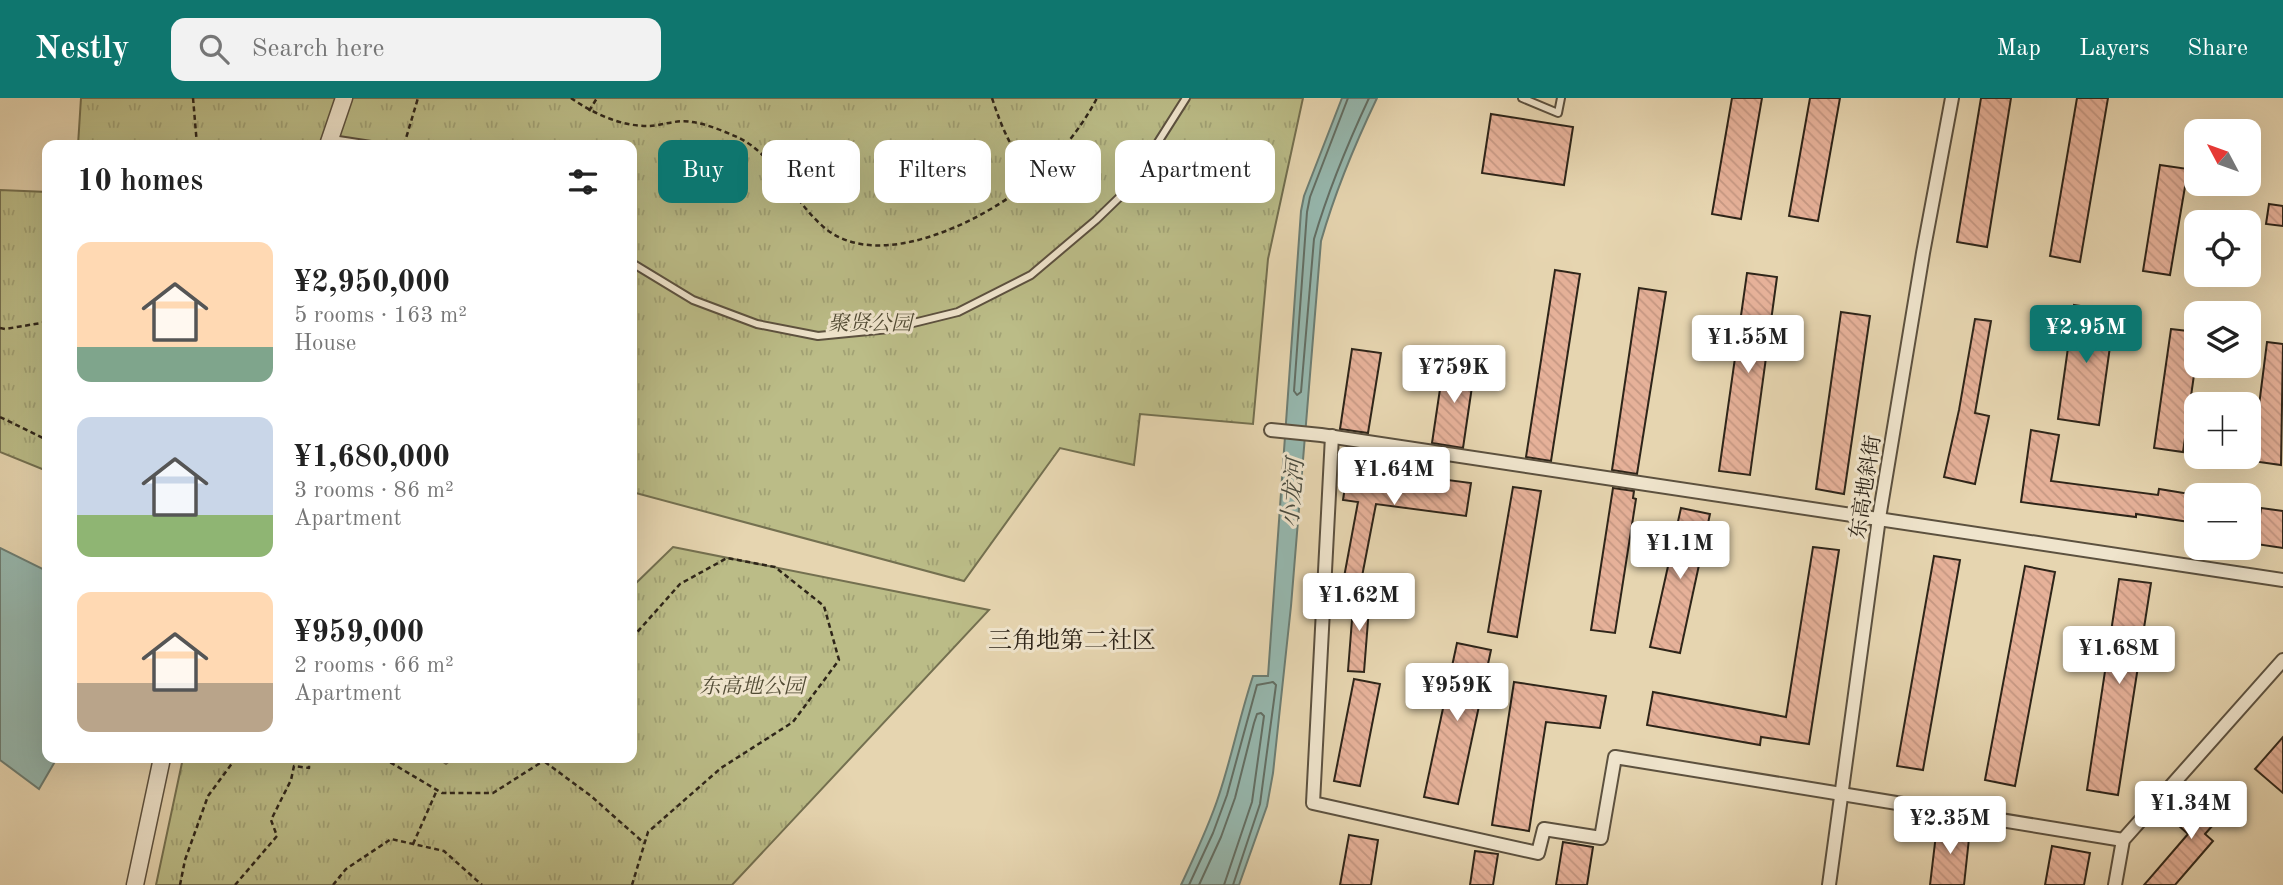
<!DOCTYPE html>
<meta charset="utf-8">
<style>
body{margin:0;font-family:"Old Standard TT","Noto Serif SC",serif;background:#f2f2f2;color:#222;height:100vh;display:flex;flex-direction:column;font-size:26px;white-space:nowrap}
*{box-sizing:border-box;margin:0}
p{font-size:23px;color:#767676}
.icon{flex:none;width:38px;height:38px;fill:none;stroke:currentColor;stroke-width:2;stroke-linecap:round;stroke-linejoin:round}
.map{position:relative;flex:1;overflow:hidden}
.details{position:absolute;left:42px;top:42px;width:595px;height:623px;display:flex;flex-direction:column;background:#fff;border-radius:14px;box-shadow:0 7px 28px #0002}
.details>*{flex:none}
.banner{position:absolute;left:658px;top:42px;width:665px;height:63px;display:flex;gap:14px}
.needle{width:46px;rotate:311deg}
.tools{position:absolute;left:2184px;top:21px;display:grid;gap:14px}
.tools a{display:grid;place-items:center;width:77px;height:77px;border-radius:14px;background:#fff;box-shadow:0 7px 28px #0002;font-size:35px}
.price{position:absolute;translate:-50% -60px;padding:0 16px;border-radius:7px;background:#fff;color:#222;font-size:23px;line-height:46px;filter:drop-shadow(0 2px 4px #0008)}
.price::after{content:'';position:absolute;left:50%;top:42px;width:21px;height:16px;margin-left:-10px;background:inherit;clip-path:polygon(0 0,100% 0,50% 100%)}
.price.current{background:#0f766e;color:#fff}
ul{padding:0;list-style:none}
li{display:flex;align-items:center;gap:21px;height:175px;padding:0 35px}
li span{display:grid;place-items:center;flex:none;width:196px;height:140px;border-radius:14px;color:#555}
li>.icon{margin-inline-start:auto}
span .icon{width:84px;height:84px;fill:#fffc;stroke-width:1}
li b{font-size:30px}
h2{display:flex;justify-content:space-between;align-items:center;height:84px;padding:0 35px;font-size:30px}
.tag{padding:0 24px;border-radius:14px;background:#fff;box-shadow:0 7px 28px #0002;font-size:24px;line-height:63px}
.tag.current{background:#0f766e;color:#fff}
header{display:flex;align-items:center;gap:42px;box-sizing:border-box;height:98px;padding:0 35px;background:#0f766e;color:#fff}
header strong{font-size:33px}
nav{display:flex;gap:38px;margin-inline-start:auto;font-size:24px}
.search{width:490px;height:63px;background:#f2f2f2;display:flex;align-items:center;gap:18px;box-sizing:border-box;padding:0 24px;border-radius:14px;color:#767676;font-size:26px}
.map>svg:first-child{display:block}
</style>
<header>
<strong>Nestly</strong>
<div class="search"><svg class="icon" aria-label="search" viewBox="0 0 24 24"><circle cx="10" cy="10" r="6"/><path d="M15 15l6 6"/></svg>Search here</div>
<nav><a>Map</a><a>Layers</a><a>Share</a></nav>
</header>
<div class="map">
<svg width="2283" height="787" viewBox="0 0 2283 787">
<defs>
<pattern id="grass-tufts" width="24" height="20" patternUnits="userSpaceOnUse" patternTransform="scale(1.75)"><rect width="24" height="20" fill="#bbbc87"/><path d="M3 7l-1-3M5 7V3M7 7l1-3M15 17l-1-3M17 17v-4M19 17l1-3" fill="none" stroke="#a1a174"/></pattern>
<pattern id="building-back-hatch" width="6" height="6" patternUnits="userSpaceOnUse" patternTransform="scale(1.75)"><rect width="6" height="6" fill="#e6b199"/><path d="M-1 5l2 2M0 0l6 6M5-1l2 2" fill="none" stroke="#c69883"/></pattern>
</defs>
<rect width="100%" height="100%" fill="#e6d5b0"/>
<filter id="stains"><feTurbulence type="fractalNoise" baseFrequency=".00286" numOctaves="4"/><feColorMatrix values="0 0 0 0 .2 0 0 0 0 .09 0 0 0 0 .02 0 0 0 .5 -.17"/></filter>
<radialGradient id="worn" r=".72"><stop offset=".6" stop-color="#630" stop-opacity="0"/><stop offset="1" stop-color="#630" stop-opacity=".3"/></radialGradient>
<g fill="url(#grass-tufts)" stroke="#747050" stroke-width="2">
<polygon points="81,0 1303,0 1268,161 1253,326 1140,316 1134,367 1060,350 964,483 632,394 632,47 78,47"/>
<polygon points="0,92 47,94 47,373 0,354"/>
<polygon points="673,449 989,512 732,787 156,787 183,660 438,660 446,666 453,660 632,660 632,489"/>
</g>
<g fill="#96b8af" stroke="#6c7d73" stroke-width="2">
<path d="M1342,0H1377C1355,46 1335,94 1321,143L1291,508L1273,675L1267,708L1239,787H1181C1195,757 1209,728 1219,697C1232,658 1240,617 1253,578H1268L1301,113L1304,98Z"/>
<polygon points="0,450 47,473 47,660 57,660 39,691 0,662"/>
</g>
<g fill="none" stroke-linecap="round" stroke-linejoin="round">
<g stroke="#626e64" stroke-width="2">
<path d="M1348,0L1310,99L1307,114L1294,293L1297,297L1301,294L1314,141C1328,93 1348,45 1369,0"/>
<polyline points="1189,787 1213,735 1227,697 1257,587 1273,584 1276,587 1260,706 1233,787"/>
<polyline points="1199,787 1221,739 1235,700 1254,625 1257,616 1261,615 1264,618 1252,704 1224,787"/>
</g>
</g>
<g fill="url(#building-back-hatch)" stroke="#2e2519" stroke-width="2">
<polygon points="1732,0 1762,0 1741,121 1712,116"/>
<polygon points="1810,0 1840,0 1818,123 1789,118"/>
<polygon points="1981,0 2011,0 1987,149 1957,144"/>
<polygon points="2077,0 2108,0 2080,164 2050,158"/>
<polygon points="1491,16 1573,29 1564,87 1482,75"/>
<polygon points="2160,67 2188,71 2170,177 2143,173"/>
<polygon points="2269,106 2283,108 2283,128 2266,126"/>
<polygon points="1555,172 1580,176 1551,363 1526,359"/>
<polygon points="1747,175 1777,179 1750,377 1719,373"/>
<polygon points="1639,190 1666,194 1637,376 1612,372"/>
<polygon points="2074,207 2115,213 2099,327 2058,321"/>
<polygon points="1841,214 1870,218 1844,396 1816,391"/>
<polygon points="1975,221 1991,223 1975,315 1989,318 1975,386 1944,379 1959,312"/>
<polygon points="2171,231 2196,234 2196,263 2183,354 2154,350"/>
<polygon points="2267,244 2283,246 2281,367 2252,363"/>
<polygon points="1352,251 1381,255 1368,335 1340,331"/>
<polygon points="1444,264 1475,268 1463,350 1432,345"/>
<polygon points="2031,332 2059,337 2051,383 2158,397 2159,391 2196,397 2196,425 2136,416 2136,419 2021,404"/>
<polygon points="1348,369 1471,385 1466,418 1376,406 1359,494 1342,490 1358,404 1343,402"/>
<polygon points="1513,389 1541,393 1517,539 1488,534"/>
<polygon points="1613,390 1634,393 1633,400 1636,401 1615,535 1591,532"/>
<polygon points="1681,410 1710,416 1680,555 1650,549"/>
<polygon points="2261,410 2283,413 2283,450 2256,446"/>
<polygon points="1813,449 1839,452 1809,646 1761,639 1760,647 1647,627 1653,594 1786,619"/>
<polygon points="1934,458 1960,462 1923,672 1897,668"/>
<polygon points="2025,468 2055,474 2015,688 1985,682"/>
<polygon points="2119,481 2151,485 2118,697 2087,692"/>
<polygon points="1354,496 1370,497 1364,574 1348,573"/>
<polygon points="1457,545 1491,552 1458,706 1424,699"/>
<polygon points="1354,581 1380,586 1360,688 1334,683"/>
<polygon points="1514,584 1606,598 1600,630 1546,624 1529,733 1492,727"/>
<polygon points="2283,639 2283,695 2255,671"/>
<polygon points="2211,692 2230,708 2205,736 2213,743 2175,787 2144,787 2188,736 2179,728"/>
<polygon points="1937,728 1970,731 1964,787 1930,787"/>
<polygon points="1349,737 1378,742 1371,787 1340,787"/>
<polygon points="1563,744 1593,749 1587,787 1556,787"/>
<polygon points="2052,748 2090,755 2084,787 2045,787"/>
<polygon points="1475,753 1498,756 1493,787 1470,787"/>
</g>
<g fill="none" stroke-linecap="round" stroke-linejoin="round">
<g stroke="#5c513f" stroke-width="10">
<g id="service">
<polyline points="1522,0 1558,15 1561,0"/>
<polyline points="332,41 371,47"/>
<polyline points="632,165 693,202 757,226 818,238 889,231 958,214 1031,177 1096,122 1129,90 1186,0"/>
</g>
</g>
<g stroke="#5c513f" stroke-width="16">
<g id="minor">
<polyline points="1271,332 1321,337 2283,482"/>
<polyline points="1332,338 1313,705 1538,755 1544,731 1601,740 1615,659 2123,742"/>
<polyline points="1829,787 1879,420 1923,155 1952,0"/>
<polyline points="2115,787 2123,742 2283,562"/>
</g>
</g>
<g stroke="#5c513f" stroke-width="19">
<g id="tertiary">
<polyline points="328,47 344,0"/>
<polyline points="135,787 162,660"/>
</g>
</g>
<g stroke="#2e2519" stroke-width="2.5" stroke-dasharray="5 3.5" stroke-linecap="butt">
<polyline points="193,0 197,47"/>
<path d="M571,0C592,15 622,29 650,28C663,27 679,21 692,24C707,26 723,33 737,39C777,57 795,109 830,134C883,170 974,126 1018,93C1049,69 1079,35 1097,0"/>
<path d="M992,0C1002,31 1012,53 1033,79"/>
<polyline points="589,13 597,0"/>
<polyline points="404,47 418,0"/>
<polyline points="0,230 5,231 47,224"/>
<polyline points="0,319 47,342"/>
<polyline points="632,540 680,486 727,460 775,469 824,508 839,562 793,624 721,670 648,734 632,787"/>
<polyline points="383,660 442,695 493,695 548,660"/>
<polyline points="545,664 591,698 644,745"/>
<polyline points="413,746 437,692"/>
<polyline points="180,787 185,762 208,698 236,660"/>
<polyline points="235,787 277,738 271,722 291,682 294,668 309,670 309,660"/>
<polyline points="333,787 346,771 391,741 444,753 482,787"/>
</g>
<use href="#service" stroke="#efe4cc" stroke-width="6"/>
<use href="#minor" stroke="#efe4cc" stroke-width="12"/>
<use href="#tertiary" stroke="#efe4cc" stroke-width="16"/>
</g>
<g text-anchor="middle" stroke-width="6" stroke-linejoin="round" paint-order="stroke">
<g font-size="21" font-style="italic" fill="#514b34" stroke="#efe4cc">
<text x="870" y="232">聚贤公园</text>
<text x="752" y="595">东高地公园</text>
</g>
<g font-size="21" fill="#2e2519" stroke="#efe4cc">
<text transform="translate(1865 389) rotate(-81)" y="7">东高地斜街</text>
</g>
<g font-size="23" font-style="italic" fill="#484a3e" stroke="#efe4cc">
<text transform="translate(1292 395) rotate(-85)" y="8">小龙河</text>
</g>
<g font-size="24" fill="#2e2519" stroke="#efe4cc">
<text x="1072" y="550">三角地第二社区</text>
</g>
</g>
<rect width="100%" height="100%" filter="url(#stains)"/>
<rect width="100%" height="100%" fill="url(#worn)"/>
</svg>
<div class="tools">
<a><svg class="needle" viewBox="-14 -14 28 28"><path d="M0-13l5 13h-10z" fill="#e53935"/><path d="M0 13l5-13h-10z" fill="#767676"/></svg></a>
<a><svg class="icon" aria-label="locate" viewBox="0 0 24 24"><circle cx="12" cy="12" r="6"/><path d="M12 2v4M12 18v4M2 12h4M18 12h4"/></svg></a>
<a><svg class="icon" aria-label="layers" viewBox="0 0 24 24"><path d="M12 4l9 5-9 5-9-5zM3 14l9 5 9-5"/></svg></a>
<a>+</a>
<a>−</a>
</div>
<b class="price current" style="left:2086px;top:267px">¥2.95M</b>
<b class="price" style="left:1748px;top:277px">¥1.55M</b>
<b class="price" style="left:1454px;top:307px">¥759K</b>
<b class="price" style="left:1394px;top:409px">¥1.64M</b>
<b class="price" style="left:1680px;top:483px">¥1.1M</b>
<b class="price" style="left:1359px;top:535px">¥1.62M</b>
<b class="price" style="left:2119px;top:588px">¥1.68M</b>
<b class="price" style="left:1457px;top:625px">¥959K</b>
<b class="price" style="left:2191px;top:743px">¥1.34M</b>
<b class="price" style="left:1950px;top:758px">¥2.35M</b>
<div class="banner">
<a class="tag current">Buy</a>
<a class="tag">Rent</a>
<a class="tag">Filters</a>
<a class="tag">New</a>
<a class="tag">Apartment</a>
</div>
<section class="details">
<h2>10 homes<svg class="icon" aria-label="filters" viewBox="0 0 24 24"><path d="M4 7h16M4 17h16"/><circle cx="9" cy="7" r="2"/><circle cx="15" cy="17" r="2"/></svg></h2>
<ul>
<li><span style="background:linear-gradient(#ffd9b3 75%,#7fa58c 0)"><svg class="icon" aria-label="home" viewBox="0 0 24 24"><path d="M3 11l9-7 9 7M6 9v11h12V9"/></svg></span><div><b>¥2,950,000</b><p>5 rooms · 163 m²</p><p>House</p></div></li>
<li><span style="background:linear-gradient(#c9d6e8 70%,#8fb573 0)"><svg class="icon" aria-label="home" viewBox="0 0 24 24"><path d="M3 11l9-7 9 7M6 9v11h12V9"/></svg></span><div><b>¥1,680,000</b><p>3 rooms · 86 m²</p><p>Apartment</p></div></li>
<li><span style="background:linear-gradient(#ffd9b3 65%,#b9a48a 0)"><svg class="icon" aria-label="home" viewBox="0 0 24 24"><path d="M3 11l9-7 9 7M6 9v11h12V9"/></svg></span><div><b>¥959,000</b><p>2 rooms · 66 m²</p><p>Apartment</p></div></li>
</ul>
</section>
</div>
